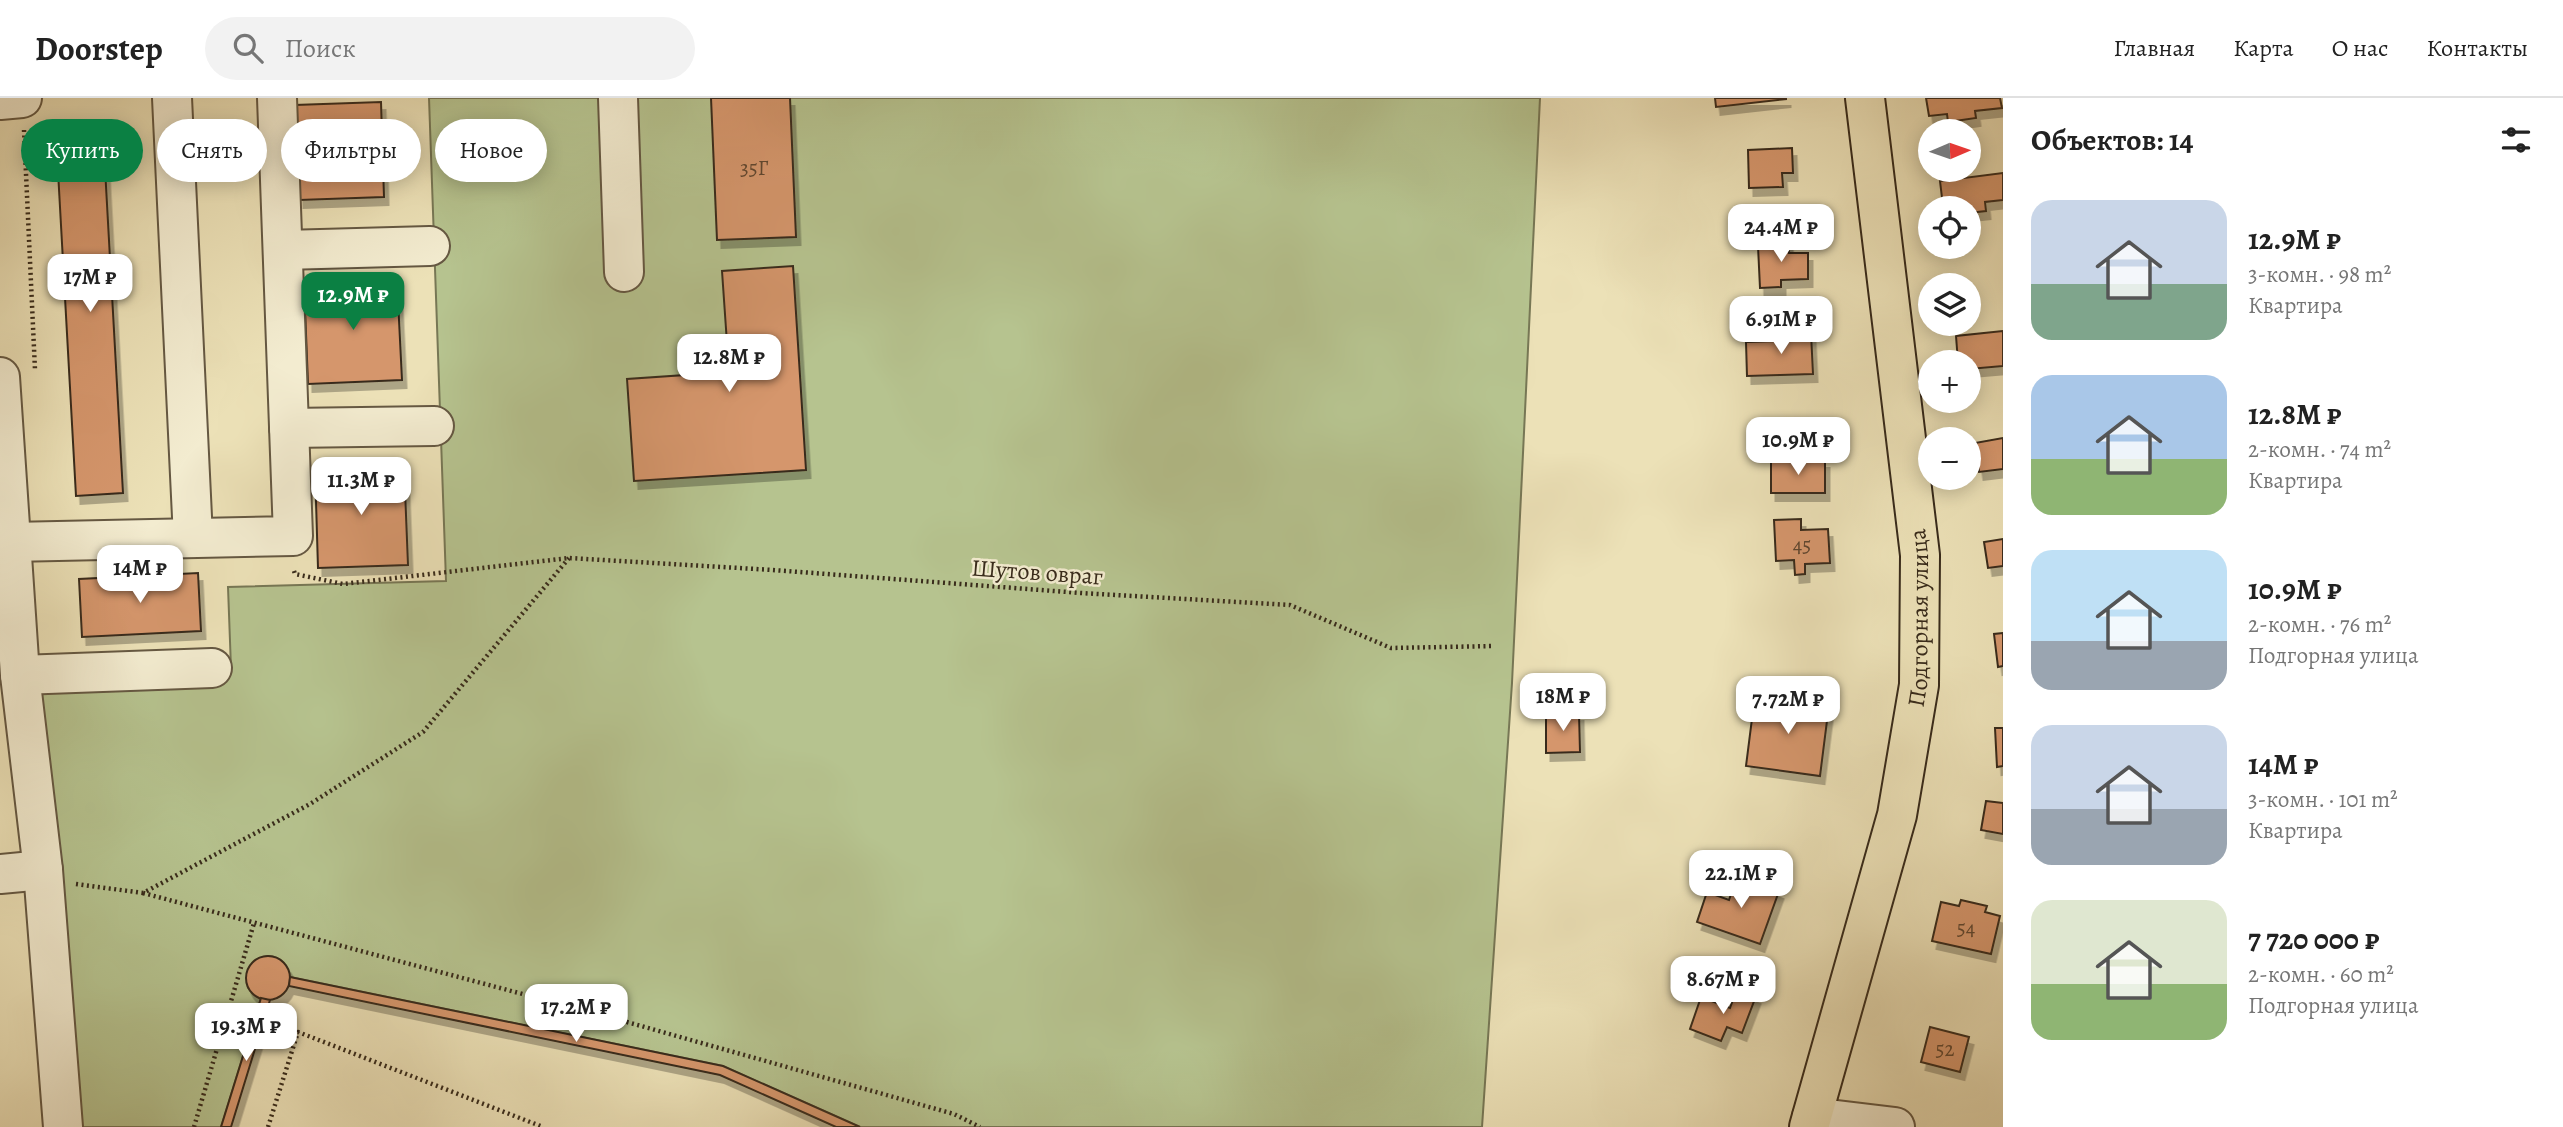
<!DOCTYPE html>
<html lang="ru">
<meta charset="utf-8">
<style>
body{margin:0;font-family:Alegreya,serif;background:#f2f2f2;color:#222;height:100vh;display:flex;flex-direction:column;font-size:26px;white-space:nowrap}
*{box-sizing:border-box;margin:0}
p{font-size:23px;color:#767676}
.icon{flex:none;width:38px;height:38px;fill:none;stroke:currentColor;stroke-width:2;stroke-linecap:round;stroke-linejoin:round}
.map{position:relative;flex:1;overflow:hidden}
.details{display:flex;flex-direction:column;background:#fff;width:560px}
.details>*{flex:none}
.top-card{position:absolute;left:21px;top:21px;width:665px;height:63px;display:flex;gap:14px}
.needle{width:46px;rotate:88deg}
.buttons{position:absolute;left:1918px;top:21px;display:grid;gap:14px}
.buttons a{display:grid;place-items:center;width:63px;height:63px;border-radius:50%;background:#fff;box-shadow:0 4px 18px #0003;font-size:35px}
.price{position:absolute;translate:-50% -60px;padding:0 16px;border-radius:14px;background:#fff;color:#222;font-size:23px;line-height:46px;filter:drop-shadow(0 2px 4px #0008)}
.price::after{content:'';position:absolute;left:50%;top:42px;width:21px;height:16px;margin-left:-10px;background:inherit;clip-path:polygon(0 0,100% 0,50% 100%)}
.price.active{background:#0b8043;color:#fff}
ul{padding:0;list-style:none}
li{display:flex;align-items:center;gap:21px;height:175px;padding:0 28px}
li span{display:grid;place-items:center;flex:none;width:196px;height:140px;border-radius:21px;color:#555}
li>.icon{margin-inline-start:auto}
span .icon{width:84px;height:84px;fill:#fffc;stroke-width:1}
li b{font-size:30px}
h2{display:flex;justify-content:space-between;align-items:center;height:84px;padding:0 28px;font-size:30px}
.chip{padding:0 24px;border-radius:32px;background:#fff;box-shadow:0 4px 18px #0003;font-size:24px;line-height:63px}
.chip.active{background:#0b8043;color:#fff}
header{display:flex;align-items:center;gap:42px;box-sizing:border-box;height:98px;padding:0 35px;background:#fff;border-bottom:2px solid #e0e0e0}
header strong{font-size:33px}
nav{display:flex;gap:38px;margin-inline-start:auto;font-size:24px}
.search{width:490px;height:63px;background:#f2f2f2;display:flex;align-items:center;gap:18px;box-sizing:border-box;padding:0 24px;border-radius:38px;color:#767676;font-size:26px}
main{display:flex;flex:1;min-height:0}
.map>svg:first-child{display:block}
</style>
<header>
<strong>Doorstep</strong>
<div class="search"><svg class="icon" aria-label="search" viewBox="0 0 24 24"><circle cx="10" cy="10" r="6"/><path d="M15 15l6 6"/></svg>Поиск</div>
<nav><a>Главная</a><a>Карта</a><a>О нас</a><a>Контакты</a></nav>
</header>
<main>
<div class="map">
<svg width="2003" height="1029" viewBox="0 0 2003 1029">
<defs>
<filter id="shadow"><feDropShadow dx="4.5" dy="8" stdDeviation="0" flood-color="#0004"/></filter>
</defs>
<rect width="100%" height="100%" fill="#ece1b7"/>
<filter id="stains"><feTurbulence type="fractalNoise" baseFrequency=".00286" numOctaves="4"/><feColorMatrix values="0 0 0 0 .2 0 0 0 0 .09 0 0 0 0 .02 0 0 0 .5 -.17"/></filter>
<radialGradient id="worn" r=".72"><stop offset=".6" stop-color="#630" stop-opacity="0"/><stop offset="1" stop-color="#630" stop-opacity=".3"/></radialGradient>
<path fill="#b6c38f" stroke="#775" stroke-width="2" d="M429,0H1540L1512,585L1482,1029H860L723,968L290,879C284,846 241,854 248,890L261,900L221,1029H73L20,577L231,570L228,489L446,483Z"/>
<g fill="#d5966c" stroke="#382b1b" stroke-width="2" filter="url(#shadow)">
<polygon points="711,0 790,0 796,139 717,142"/>
<polygon points="1715,0 1786,0 1786,1 1716,9"/>
<polygon points="1926,0 2000,0 2002,10 1975,13 1976,20 1948,24 1947,16 1929,18"/>
<polygon points="381,4 384,99 299,102 295,7"/>
<polygon points="103,34 123,395 76,398 56,37"/>
<polygon points="1792,50 1793,75 1782,75 1783,89 1749,90 1748,52"/>
<polygon points="2003,75 2003,102 1985,104 1986,113 1969,115 1969,110 1955,110 1955,107 1943,108 1940,83"/>
<polygon points="1771,142 1788,142 1789,155 1808,155 1808,181 1781,182 1781,189 1760,190 1758,148 1771,148"/>
<polygon points="793,168 806,372 634,383 627,281 729,274 722,173"/>
<polygon points="397,182 402,282 308,286 304,186"/>
<polygon points="2003,233 2003,268 1969,271 1969,264 1958,264 1956,238"/>
<polygon points="1811,235 1813,276 1747,278 1746,244 1776,243 1776,236"/>
<polygon points="2003,340 2003,371 1979,374 1975,345"/>
<polygon points="1825,362 1825,395 1771,395 1771,363"/>
<polygon points="404,367 408,467 318,470 315,370"/>
<polygon points="1801,421 1801,432 1828,431 1830,465 1805,466 1805,476 1795,477 1794,462 1776,463 1774,422"/>
<polygon points="2003,441 2003,468 1988,470 1984,444"/>
<polygon points="198,475 201,533 82,539 79,481"/>
<polygon points="2003,535 2003,568 1998,569 1994,536"/>
<polygon points="1755,597 1829,607 1820,678 1746,668"/>
<polygon points="1579,615 1580,654 1546,655 1546,616"/>
<polygon points="1995,630 2003,630 2003,668 1997,669"/>
<polygon points="1986,703 2003,705 2003,736 1981,732"/>
<polygon points="1737,778 1779,793 1760,846 1697,824 1707,794 1729,802"/>
<polygon points="1961,802 1987,808 1985,814 2000,818 1991,856 1932,843 1941,804 1959,808"/>
<circle cx="268" cy="880" r="22"/>
<polygon points="290,879 723,968 860,1029 836,1029 720,977 289,888"/>
<polygon points="1737,891 1756,898 1742,935 1727,929 1721,943 1690,931 1701,899 1730,910"/>
<polygon points="261,900 270,902 231,1029 221,1029"/>
<polygon points="1930,929 1969,939 1960,974 1921,964"/>
</g>
<g fill="none" stroke-linecap="round" stroke-linejoin="round">
<g stroke="#655842" stroke-width="42">
<g id="minor">
<polyline points="172,0 193,440"/>
<polyline points="618,0 624,174"/>
<polyline points="0,2 22,0"/>
<polyline points="284,152 430,148"/>
<polyline points="0,279 20,577 43,772 63,1029"/>
<polyline points="289,330 434,328"/>
<polyline points="11,444 293,438 277,0"/>
<polyline points="20,577 212,570"/>
<polyline points="0,776 43,772"/>
<polyline points="1812,1019 1895,1029"/>
</g>
</g>
<g stroke="#382b1b" stroke-width="42">
<g id="major">
<path id="s1" d="M1809,1029L1897,717L1919,587L1920,457L1865,0"/>
</g>
</g>
<g stroke="#382b1b" stroke-width="4.5" stroke-dasharray="2 3.5" stroke-linecap="butt">
<polyline points="24,32 35,272"/>
<polyline points="294,473 295,476 343,486 569,460 773,472 1081,495 1290,507 1391,550 1494,548"/>
<polyline points="76,786 143,795 310,706 423,634 569,460"/>
<polyline points="143,795 609,919 954,1016 980,1029"/>
<polyline points="194,1029 254,825"/>
<polyline points="268,1029 298,934 543,1029"/>
</g>
<use href="#minor" stroke="#f3ecd0" stroke-width="38"/>
<use href="#major" stroke="#ece1b7" stroke-width="38"/>
</g>
<g text-anchor="middle" stroke-width="5" stroke-linejoin="round" paint-order="stroke">
<g font-size="21" fill="#5f462f">
<text x="754" y="77">35Г</text>
<text x="1802" y="454">45</text>
<text x="1966" y="837">54</text>
<text x="1945" y="958">52</text>
</g>
<g font-size="24" fill="#382b1b" stroke="#f3ecd0">
<text transform="translate(1037 474) rotate(4)" y="8">Шутов овраг</text>
<text dy="8" stroke="none"><textPath href="#s1" startOffset="523">Подгорная улица</textPath></text>
</g>
</g>
<rect width="100%" height="100%" filter="url(#stains)"/>
<rect width="100%" height="100%" fill="url(#worn)"/>
</svg>
<div class="buttons">
<a><svg class="needle" viewBox="-14 -14 28 28"><path d="M0-13l5 13h-10z" fill="#e53935"/><path d="M0 13l5-13h-10z" fill="#767676"/></svg></a>
<a><svg class="icon" aria-label="locate" viewBox="0 0 24 24"><circle cx="12" cy="12" r="6"/><path d="M12 2v4M12 18v4M2 12h4M18 12h4"/></svg></a>
<a><svg class="icon" aria-label="layers" viewBox="0 0 24 24"><path d="M12 4l9 5-9 5-9-5zM3 14l9 5 9-5"/></svg></a>
<a>+</a>
<a>−</a>
</div>
<b class="price" style="left:1781px;top:166px">24.4M ₽</b>
<b class="price" style="left:90px;top:216px">17M ₽</b>
<b class="price active" style="left:353px;top:234px">12.9M ₽</b>
<b class="price" style="left:1781px;top:258px">6.91M ₽</b>
<b class="price" style="left:729px;top:296px">12.8M ₽</b>
<b class="price" style="left:1798px;top:379px">10.9M ₽</b>
<b class="price" style="left:361px;top:419px">11.3M ₽</b>
<b class="price" style="left:140px;top:507px">14M ₽</b>
<b class="price" style="left:1563px;top:635px">18M ₽</b>
<b class="price" style="left:1788px;top:638px">7.72M ₽</b>
<b class="price" style="left:1741px;top:812px">22.1M ₽</b>
<b class="price" style="left:1723px;top:918px">8.67M ₽</b>
<b class="price" style="left:576px;top:946px">17.2M ₽</b>
<b class="price" style="left:246px;top:965px">19.3M ₽</b>
<div class="top-card">
<a class="chip active">Купить</a>
<a class="chip">Снять</a>
<a class="chip">Фильтры</a>
<a class="chip">Новое</a>
</div>
</div>
<section class="details">
<h2>Объектов: 14<svg class="icon" aria-label="filters" viewBox="0 0 24 24"><path d="M4 7h16M4 17h16"/><circle cx="9" cy="7" r="2"/><circle cx="15" cy="17" r="2"/></svg></h2>
<ul>
<li><span style="background:linear-gradient(#c9d6e8 60%,#7fa58c 0)"><svg class="icon" aria-label="home" viewBox="0 0 24 24"><path d="M3 11l9-7 9 7M6 9v11h12V9"/></svg></span><div><b>12.9M ₽</b><p>3-комн. · 98 m²</p><p>Квартира</p></div></li>
<li><span style="background:linear-gradient(#a9c7e8 60%,#8fb573 0)"><svg class="icon" aria-label="home" viewBox="0 0 24 24"><path d="M3 11l9-7 9 7M6 9v11h12V9"/></svg></span><div><b>12.8M ₽</b><p>2-комн. · 74 m²</p><p>Квартира</p></div></li>
<li><span style="background:linear-gradient(#bfe0f5 65%,#9aa5b1 0)"><svg class="icon" aria-label="home" viewBox="0 0 24 24"><path d="M3 11l9-7 9 7M6 9v11h12V9"/></svg></span><div><b>10.9M ₽</b><p>2-комн. · 76 m²</p><p>Подгорная улица</p></div></li>
<li><span style="background:linear-gradient(#c9d6e8 60%,#9aa5b1 0)"><svg class="icon" aria-label="home" viewBox="0 0 24 24"><path d="M3 11l9-7 9 7M6 9v11h12V9"/></svg></span><div><b>14M ₽</b><p>3-комн. · 101 m²</p><p>Квартира</p></div></li>
<li><span style="background:linear-gradient(#dfe7d0 60%,#8fb573 0)"><svg class="icon" aria-label="home" viewBox="0 0 24 24"><path d="M3 11l9-7 9 7M6 9v11h12V9"/></svg></span><div><b>7 720 000 ₽</b><p>2-комн. · 60 m²</p><p>Подгорная улица</p></div></li>
</ul>
</section>
</main>
